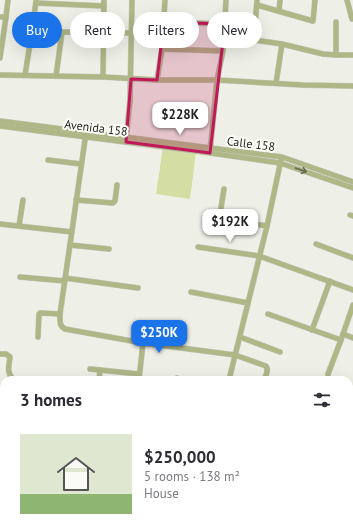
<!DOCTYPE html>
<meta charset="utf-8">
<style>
body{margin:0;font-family:"PT Sans",sans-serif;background:#f2f2f3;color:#2b2b33;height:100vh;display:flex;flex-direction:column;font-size:15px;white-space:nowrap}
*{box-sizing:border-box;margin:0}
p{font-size:13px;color:#7c7c81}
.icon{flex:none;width:22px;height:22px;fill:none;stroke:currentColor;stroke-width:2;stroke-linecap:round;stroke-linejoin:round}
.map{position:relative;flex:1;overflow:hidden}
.panel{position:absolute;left:0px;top:376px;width:353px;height:156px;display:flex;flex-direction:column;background:#fff;border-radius:12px 12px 0 0;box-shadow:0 4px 16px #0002}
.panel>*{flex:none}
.banner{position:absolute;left:12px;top:12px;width:329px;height:36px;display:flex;gap:8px}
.price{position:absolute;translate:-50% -34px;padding:0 9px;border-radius:8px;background:#fff;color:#222;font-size:13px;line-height:26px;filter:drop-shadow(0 1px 2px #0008)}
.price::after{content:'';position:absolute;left:50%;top:24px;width:12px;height:9px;margin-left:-6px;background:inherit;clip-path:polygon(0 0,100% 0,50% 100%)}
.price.selected{background:#1a73e8;color:#fff}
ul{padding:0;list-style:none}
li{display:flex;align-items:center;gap:12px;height:100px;padding:0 20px}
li+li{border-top:1px solid #e1e1e2}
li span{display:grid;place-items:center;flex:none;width:112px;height:80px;border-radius:0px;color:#555}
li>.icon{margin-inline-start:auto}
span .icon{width:48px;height:48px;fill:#fffc;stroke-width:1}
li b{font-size:17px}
h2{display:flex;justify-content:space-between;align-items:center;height:48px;padding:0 20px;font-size:17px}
.tag{padding:0 14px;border-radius:18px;background:#fff;box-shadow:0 4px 16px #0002;font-size:14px;line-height:36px}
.tag.selected{background:#1a73e8;color:#fff}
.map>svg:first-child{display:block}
</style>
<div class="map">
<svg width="353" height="532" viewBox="0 0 353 532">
<rect width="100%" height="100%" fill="#eef0e8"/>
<polygon fill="#d4dea2" points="163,147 196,152 190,199 156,194"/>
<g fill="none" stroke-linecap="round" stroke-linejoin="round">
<g stroke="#c8cac3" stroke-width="6">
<g id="street">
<polyline points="257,0 254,40 282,44 323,54 336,55 353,55"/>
<polyline points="347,0 352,19 353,19"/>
<polyline points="36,3 104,6"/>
<polyline points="257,5 313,21 315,0"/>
<polyline points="279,11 280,0"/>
<polyline points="0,17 6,17 0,58"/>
<polyline points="6,17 8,0"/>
<polyline points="164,22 225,24"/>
<polyline points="32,32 36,1"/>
<polyline points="62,32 131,33"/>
<polyline points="162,49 223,51"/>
<polyline points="336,55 336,22"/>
<polyline points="0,75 103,77 157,80 217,80 303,85 353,86"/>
<polyline points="25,75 32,32 62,32 56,76"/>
<polyline points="103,77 104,0"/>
<polyline points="157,80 162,49 165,0"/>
<polyline points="276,83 282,44"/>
<polyline points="0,121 282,157 353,182"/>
<polyline points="0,126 196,151 280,163 353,188"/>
<path d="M86,133L60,314C60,321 59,326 65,329L143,343L235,355L266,366C269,370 266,375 264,380"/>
<polyline points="126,139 130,101 132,0"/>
<polyline points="210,152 217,80 223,51 226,0"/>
<polyline points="48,160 81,164"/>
<polyline points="224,189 220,214 222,219 267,226"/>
<polyline points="76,200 113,203 115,201 117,185"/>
<polyline points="350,215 353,216"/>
<polyline points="0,224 72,232"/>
<polyline points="19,226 23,200"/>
<polyline points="316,244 353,258"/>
<polyline points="70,245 109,249"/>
<polyline points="198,247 259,256 353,290"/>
<polyline points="20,277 65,281"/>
<polyline points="65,278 138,288"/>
<polyline points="191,292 248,303"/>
<polyline points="268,314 341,340"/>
<polyline points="312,330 330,281"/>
<polyline points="343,334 353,338"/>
<polyline points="38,337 39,314 40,313 60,314"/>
<polyline points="240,337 280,352"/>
<path d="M0,354H6L10,357C9,366 6,373 14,380"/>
<polyline points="90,369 139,374"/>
<polyline points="99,380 100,370"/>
<polyline points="139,380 143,343"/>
<polyline points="177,380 177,378"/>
<polyline points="229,380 267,226 281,160"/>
<polyline points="328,380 328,374 341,340 353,305"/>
<polyline points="349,394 353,395"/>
<polyline points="0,424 4,424"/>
<polyline points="351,467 353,467"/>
<polyline points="0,483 4,483"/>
<polyline points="349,498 353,500"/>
<polyline points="6,532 7,528"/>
<polyline points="51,532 51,528"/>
<polyline points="86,532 88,531 102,532"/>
<polyline points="283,532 284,528"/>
</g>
</g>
<use href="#street" stroke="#afb787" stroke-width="5"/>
</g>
<defs><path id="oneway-shaft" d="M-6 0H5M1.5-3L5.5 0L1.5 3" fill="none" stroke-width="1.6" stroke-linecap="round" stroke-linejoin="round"/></defs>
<use stroke="#666a51" href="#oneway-shaft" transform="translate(301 170) rotate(19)"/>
<path fill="#c2185b" fill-opacity="0.2" stroke="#c2185b" stroke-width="3" stroke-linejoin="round" d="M164,22L225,24L210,153L126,142L131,79L157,80Z"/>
<g text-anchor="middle" stroke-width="4" stroke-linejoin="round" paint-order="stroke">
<g font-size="12" fill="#1d1d1b" stroke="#fcfdf5">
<text transform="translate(96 128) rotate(7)" y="4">Avenida 158</text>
<text transform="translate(251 144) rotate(7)" y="4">Calle 158</text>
</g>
</g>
</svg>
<b class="price" style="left:180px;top:136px">$228K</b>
<b class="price" style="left:230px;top:243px">$192K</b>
<b class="price selected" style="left:159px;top:354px">$250K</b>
<div class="banner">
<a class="tag selected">Buy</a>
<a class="tag">Rent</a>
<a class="tag">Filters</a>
<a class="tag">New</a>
</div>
<section class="panel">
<h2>3 homes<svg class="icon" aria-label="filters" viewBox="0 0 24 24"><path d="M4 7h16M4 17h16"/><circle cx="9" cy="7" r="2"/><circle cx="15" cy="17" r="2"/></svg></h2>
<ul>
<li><span style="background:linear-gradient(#dfe7d0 75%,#8fb573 0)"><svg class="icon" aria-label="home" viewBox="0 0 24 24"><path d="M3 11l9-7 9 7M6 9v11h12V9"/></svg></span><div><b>$250,000</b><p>5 rooms · 138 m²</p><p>House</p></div></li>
</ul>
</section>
</div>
